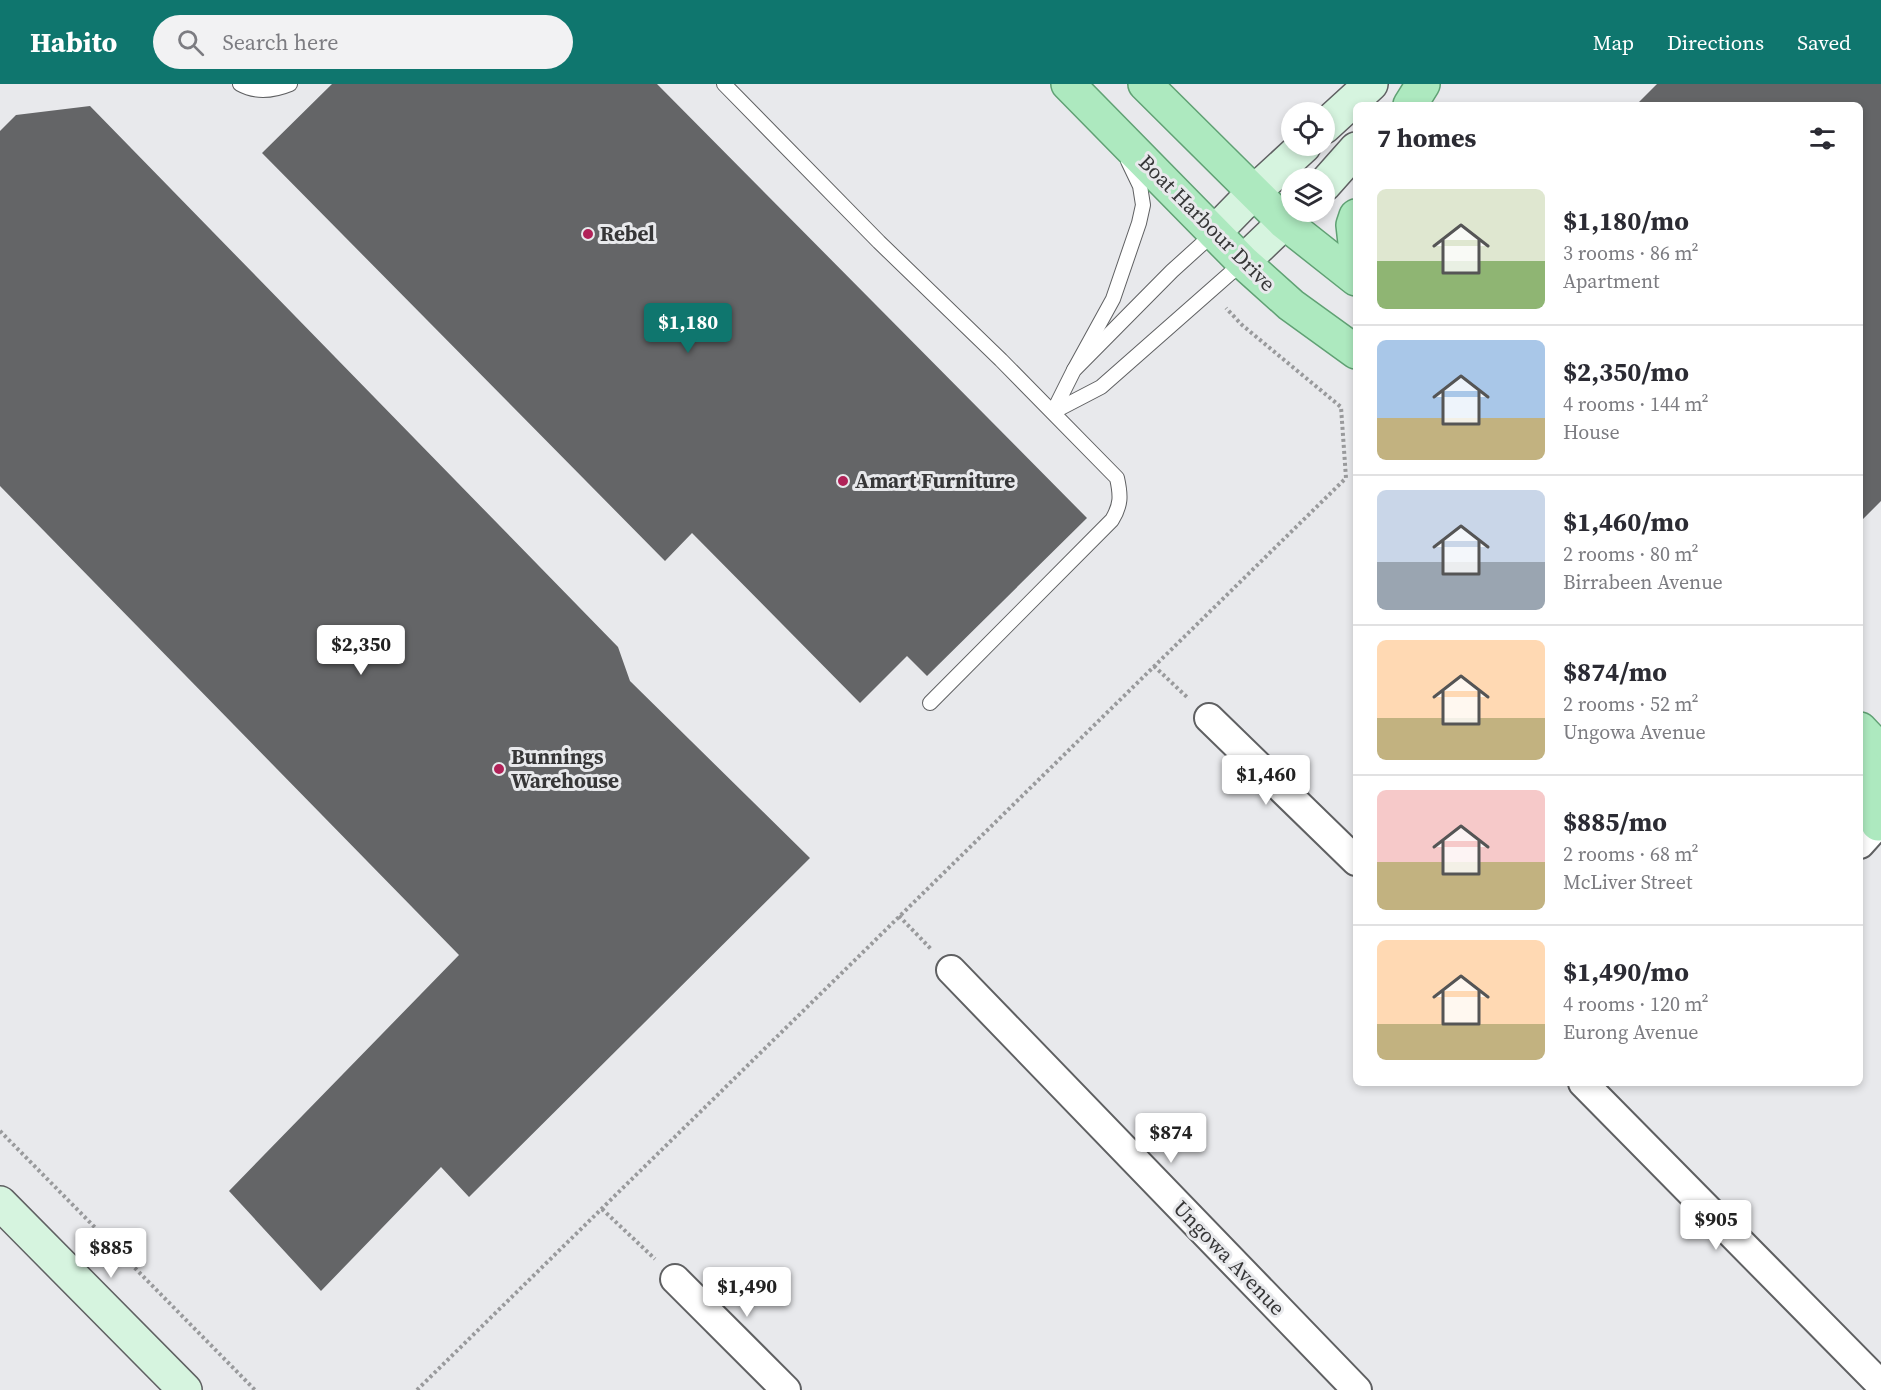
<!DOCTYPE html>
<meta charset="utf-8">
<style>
body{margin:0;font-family:"Source Serif 4",serif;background:#f2f2f3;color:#2b2b33;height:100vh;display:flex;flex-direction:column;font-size:22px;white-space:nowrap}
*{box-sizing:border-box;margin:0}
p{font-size:20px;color:#7c7c81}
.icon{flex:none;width:33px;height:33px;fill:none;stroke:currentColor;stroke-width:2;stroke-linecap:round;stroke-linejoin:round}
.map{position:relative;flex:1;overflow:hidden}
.panel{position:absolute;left:1353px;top:18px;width:510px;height:984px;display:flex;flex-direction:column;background:#fff;border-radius:9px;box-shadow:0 3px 9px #0003}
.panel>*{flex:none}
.tools{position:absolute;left:1281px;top:18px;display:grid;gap:12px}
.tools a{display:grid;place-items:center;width:54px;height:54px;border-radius:50%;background:#fff;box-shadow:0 3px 9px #0003;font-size:30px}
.price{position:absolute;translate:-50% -51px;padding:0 14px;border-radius:6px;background:#fff;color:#222;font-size:20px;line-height:39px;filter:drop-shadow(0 2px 3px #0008)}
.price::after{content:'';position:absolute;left:50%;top:36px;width:18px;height:14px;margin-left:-9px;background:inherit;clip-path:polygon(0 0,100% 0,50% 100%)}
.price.selected{background:#0f766e;color:#fff}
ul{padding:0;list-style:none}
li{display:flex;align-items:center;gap:18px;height:150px;padding:0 24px}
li+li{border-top:2px solid #e1e1e2}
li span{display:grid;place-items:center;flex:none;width:168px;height:120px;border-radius:9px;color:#555}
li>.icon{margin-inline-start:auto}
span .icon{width:72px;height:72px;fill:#fffc;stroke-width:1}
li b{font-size:26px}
h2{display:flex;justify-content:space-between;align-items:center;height:72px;padding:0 24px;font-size:26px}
header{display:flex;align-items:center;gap:36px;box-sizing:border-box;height:84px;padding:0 30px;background:#0f766e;color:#fff}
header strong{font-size:28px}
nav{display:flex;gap:33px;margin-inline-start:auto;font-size:21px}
.search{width:420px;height:54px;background:#f2f2f3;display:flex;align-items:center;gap:15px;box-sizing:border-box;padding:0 21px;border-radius:33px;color:#7c7c81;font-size:22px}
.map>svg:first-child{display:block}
</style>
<header>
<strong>Habito</strong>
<div class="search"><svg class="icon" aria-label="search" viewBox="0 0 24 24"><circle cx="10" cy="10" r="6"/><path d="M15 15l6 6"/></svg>Search here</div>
<nav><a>Map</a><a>Directions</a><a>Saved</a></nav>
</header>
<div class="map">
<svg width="1881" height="1306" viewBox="0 0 1881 1306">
<rect width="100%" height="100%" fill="#e8e9ec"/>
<g fill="#646567">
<polygon points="332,0 657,0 1087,434 927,592 907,572 860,619 692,449 665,477 262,69"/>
<polygon points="1657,0 1881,0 1881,417 1860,438 1860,21 1636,21"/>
<polygon points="90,22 618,563 630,597 810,774 469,1113 441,1083 321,1207 229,1107 459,871 0,402 0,47 16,31"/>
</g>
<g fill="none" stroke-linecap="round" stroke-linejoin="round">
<g stroke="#5f6062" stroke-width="16">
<g id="lane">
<path d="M240,0C256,9 273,7 290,0"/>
<path d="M724,0L879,158L1001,276L1117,394C1121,412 1121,421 1112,436L930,619"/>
<polyline points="1074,286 1113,215 1139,139 1143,121 1140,102 1128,77"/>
<polyline points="1053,328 1074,286 1172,187 1214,149"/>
<polyline points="1053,328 1101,303 1243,178"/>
</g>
</g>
<g stroke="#5f6062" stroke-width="32">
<g id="street">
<polyline points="1209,634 1356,777"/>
<polyline points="1860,760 1878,740"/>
<polyline points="951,886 1357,1306"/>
<polyline points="1583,999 1881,1301"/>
<polyline points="675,1195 786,1306"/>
</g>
</g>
<g stroke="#5f6062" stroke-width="36">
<g id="secondary">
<polyline points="1324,43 1371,0"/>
<polyline points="1324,101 1356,65"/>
<polyline points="1214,149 1253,109 1304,62"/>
<polyline points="1243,178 1295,128"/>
<polyline points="0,1119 185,1306"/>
</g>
</g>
<g stroke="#60a174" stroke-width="36">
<g id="primary">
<polyline points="1068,0 1243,178 1291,221 1356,268"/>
<polyline points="1145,0 1284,138 1356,195"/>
<polyline points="1410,21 1423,0"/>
<polyline points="1356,132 1353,141 1356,168"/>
<polyline points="1860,645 1881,667"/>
<path d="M1860,677C1879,697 1877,714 1878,740"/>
</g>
</g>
<g stroke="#999a9c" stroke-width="4" stroke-dasharray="3 3" stroke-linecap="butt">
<polyline points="1154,582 1189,615"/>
<polyline points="899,832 932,866"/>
<polyline points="0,1047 255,1306"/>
<polyline points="602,1125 655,1175"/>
<polyline points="417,1306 1346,394 1341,323 1242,241 1226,224"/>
</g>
<use href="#lane" stroke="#fff" stroke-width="14"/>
<use href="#street" stroke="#fff" stroke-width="28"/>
<use href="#secondary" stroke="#d6f4df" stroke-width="33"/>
<use href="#primary" stroke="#ade9bf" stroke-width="33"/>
</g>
<g fill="#b12258" stroke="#e8e9ec" stroke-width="2">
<circle cx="588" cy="150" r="6"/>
<circle cx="843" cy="397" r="6"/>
<circle cx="499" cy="685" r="6"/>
</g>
<g text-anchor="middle" stroke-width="6" stroke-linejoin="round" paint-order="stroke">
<g font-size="21" fill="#363637" stroke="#e8e9ec">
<text transform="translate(1207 139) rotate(45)" y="7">Boat Harbour Drive</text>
<text transform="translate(1229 1174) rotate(46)" y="7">Ungowa Avenue</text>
</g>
<g font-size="21" font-weight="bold" fill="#363637" stroke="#e8e9ec" text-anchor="start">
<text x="600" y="157">Rebel</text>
<text x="855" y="404">Amart Furniture</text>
<text x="511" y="680">Bunnings<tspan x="511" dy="24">Warehouse</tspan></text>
</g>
</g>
</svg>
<div class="tools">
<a><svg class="icon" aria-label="locate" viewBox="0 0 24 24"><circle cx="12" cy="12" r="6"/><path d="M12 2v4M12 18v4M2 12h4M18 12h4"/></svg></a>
<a><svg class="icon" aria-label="layers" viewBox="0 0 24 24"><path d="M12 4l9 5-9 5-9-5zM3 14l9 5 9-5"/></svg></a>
</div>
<b class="price selected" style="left:688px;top:270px">$1,180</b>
<b class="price" style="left:361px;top:592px">$2,350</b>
<b class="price" style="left:1266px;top:722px">$1,460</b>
<b class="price" style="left:1171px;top:1080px">$874</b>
<b class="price" style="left:1716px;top:1167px">$905</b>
<b class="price" style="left:111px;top:1195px">$885</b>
<b class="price" style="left:747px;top:1234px">$1,490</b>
<section class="panel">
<h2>7 homes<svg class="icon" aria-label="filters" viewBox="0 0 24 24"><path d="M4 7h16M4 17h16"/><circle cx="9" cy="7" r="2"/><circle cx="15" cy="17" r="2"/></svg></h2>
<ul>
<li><span style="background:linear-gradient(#dfe7d0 60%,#8fb573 0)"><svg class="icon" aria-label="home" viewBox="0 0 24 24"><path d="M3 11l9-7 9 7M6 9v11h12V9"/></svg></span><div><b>$1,180/mo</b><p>3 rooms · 86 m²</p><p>Apartment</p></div></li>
<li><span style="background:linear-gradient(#a9c7e8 65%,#c2b280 0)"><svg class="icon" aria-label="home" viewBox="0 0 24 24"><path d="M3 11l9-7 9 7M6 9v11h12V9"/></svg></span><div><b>$2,350/mo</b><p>4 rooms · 144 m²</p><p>House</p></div></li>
<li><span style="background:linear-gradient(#c9d6e8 60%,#9aa5b1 0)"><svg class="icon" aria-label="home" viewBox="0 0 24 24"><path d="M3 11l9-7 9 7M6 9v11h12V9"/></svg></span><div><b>$1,460/mo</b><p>2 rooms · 80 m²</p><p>Birrabeen Avenue</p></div></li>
<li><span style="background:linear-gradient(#ffd9b3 65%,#c2b280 0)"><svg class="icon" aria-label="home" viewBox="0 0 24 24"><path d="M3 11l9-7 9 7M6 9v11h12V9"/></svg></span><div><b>$874/mo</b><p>2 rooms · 52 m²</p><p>Ungowa Avenue</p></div></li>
<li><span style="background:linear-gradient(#f6c9c9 60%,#c2b280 0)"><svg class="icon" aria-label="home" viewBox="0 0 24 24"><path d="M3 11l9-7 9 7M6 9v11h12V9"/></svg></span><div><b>$885/mo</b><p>2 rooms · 68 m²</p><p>McLiver Street</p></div></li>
<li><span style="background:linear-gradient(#ffd9b3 70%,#c2b280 0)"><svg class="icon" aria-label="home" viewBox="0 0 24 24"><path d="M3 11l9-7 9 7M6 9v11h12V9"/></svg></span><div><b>$1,490/mo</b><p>4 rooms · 120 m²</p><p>Eurong Avenue</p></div></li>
</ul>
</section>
</div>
